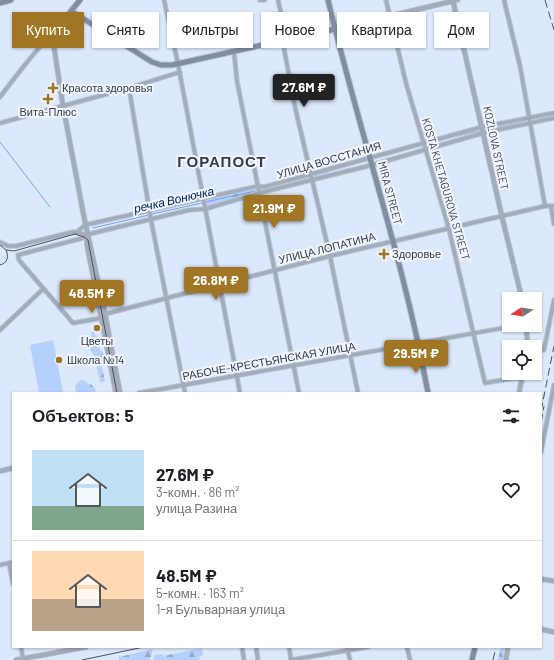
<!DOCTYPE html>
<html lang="ru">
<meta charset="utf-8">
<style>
body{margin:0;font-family:Barlow,sans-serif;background:#f2f2f2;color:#202124;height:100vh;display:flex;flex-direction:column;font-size:15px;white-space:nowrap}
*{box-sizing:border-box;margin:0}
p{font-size:13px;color:#757577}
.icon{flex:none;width:22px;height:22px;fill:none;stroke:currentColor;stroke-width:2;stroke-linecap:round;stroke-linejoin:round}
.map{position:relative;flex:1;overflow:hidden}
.panel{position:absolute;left:12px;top:392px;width:530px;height:256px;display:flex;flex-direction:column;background:#fff;border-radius:0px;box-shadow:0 1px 3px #0004}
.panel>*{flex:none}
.top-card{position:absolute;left:12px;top:12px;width:530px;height:36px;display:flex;gap:8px}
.needle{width:26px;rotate:258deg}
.tools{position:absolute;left:502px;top:292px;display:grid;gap:8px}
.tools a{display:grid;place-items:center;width:40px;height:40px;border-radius:0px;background:#fff;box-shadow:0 1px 3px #0004;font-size:20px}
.price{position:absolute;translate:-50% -34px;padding:0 9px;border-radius:4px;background:#a07625;color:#fff;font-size:13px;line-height:26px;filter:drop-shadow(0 1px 2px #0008)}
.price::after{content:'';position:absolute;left:50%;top:24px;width:12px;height:9px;margin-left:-6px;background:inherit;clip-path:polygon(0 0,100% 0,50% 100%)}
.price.selected{background:#222;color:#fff}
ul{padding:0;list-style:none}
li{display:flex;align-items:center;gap:12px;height:100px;padding:0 20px}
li+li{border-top:1px solid #e0e0e0}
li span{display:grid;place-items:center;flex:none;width:112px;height:80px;border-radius:0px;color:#555}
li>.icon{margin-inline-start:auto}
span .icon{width:48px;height:48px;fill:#fffc;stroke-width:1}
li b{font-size:17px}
h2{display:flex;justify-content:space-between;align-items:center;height:48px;padding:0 20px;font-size:17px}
.tag{padding:0 14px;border-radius:0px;background:#fff;box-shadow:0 1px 3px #0004;font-size:14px;line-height:36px}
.tag.selected{background:#a07625;color:#fff}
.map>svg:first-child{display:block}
</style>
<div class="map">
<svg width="554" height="660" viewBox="0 0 554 660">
<defs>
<pattern id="forest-firs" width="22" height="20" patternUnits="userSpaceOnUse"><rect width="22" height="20" fill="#b5d0fb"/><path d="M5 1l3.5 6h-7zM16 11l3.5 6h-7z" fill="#94aacd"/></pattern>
</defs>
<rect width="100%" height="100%" fill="#dce9fc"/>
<polygon fill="#b5d0fb" points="53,340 63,393 39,393 30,345"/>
<g fill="url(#forest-firs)">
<polygon points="256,189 257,192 207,206 206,199"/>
<polygon points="91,332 94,332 95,335 101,339 99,345 100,350 103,352 104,360 101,363 105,381 102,382 100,382 94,355 90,350 90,341 92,339"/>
<polygon points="82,380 86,381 88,384 91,384 96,390 95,392 76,393 75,386 79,381"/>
<polygon points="501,647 505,647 503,660 498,660"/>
<polygon points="202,648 203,655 199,657 199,660 153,660 155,655 162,654 163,656"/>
<polygon points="153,649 150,660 119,660 119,657"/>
</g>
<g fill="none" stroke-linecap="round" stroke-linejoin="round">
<g stroke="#71a0eb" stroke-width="1">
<polyline points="485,130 554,115"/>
<polyline points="448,138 480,131"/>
<polyline points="0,142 50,207"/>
<polyline points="380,157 395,153"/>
<polyline points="260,190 328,172"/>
<polyline points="205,202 256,191"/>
<polyline points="152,214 202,203"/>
<polyline points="93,228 149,215"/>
</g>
<g stroke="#bac6d8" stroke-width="5.5">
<g id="minor">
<polyline points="164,0 178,64 240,393"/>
<polyline points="260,0 265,0"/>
<polyline points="278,0 287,40"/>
<polyline points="386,0 406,83 449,229 485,383 515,378 522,379"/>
<polyline points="504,0 520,66 545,206"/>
<polyline points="453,1 458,0"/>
<polyline points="285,41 284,49 286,59 295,107 330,256 358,393"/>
<polyline points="234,52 237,81 299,393"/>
<polyline points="129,88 151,220 185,393"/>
<path d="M0,97C17,75 34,51 54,32"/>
<polyline points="0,123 129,88 180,72"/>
<polyline points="551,207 554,224"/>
<polyline points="77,232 85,225 258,186 264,187 482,127 554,113"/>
<polyline points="0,242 8,246 16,246 73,232 81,233 85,235"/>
<polyline points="105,314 330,256 545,206 554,206"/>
<polyline points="102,318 73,323 19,260 18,255 83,238 85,235 189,210 205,209 259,193 372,165 483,133 554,118"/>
<polyline points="0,330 43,289"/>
<polyline points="535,348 544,350 554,300"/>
<polyline points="139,393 520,325"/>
<polyline points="541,452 554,385"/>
<polyline points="9,563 13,584"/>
<polyline points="0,565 13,562"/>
<polyline points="21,647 23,659"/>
<polyline points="242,647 244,660"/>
<polyline points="256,647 258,660"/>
<polyline points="289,647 291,660"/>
<polyline points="347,647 350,660"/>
<polyline points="407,647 410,660"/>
<polyline points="291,660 368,647"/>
</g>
</g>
<g stroke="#bac6d8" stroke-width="6">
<g id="tertiary">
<polyline points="71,11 54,32 54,47 63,106 84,217 105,314 120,393"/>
<polyline points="335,29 453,1 502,217 522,299"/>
<polyline points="87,238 87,245 116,393"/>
<polyline points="526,325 528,347"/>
<polyline points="519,393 523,373"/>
<polyline points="0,471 13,468"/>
<polyline points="541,579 554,581"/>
<polyline points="541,629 554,632"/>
<polyline points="16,660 86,647"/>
<polyline points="506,660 508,647"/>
</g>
</g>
<g stroke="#bac6d8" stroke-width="7">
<g id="secondary">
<polyline points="80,0 71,11 152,62 161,65 172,65 335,29"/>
<path d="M328,0C359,132 404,260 428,393"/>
<polyline points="0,3 11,0"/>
<polyline points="472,660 475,647"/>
</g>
</g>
<use href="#minor" stroke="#a3acba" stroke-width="3.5"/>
<use href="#tertiary" stroke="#a3acba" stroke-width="4.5"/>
<use href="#secondary" stroke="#818ea2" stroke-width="5"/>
<g stroke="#4a5260" stroke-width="1">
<polyline points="0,245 6,250 14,251 75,234 84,237 88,240 117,393"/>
<path d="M0,265C8,263 9,256 6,250"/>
<polyline points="82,660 144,647"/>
</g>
<g stroke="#4a5260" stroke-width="1" stroke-dasharray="8 4" stroke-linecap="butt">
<polyline points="545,0 554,30"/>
<polyline points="541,411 554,346"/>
<polyline points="541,422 544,406"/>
<polyline points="493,660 496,647"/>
</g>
</g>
<g fill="#a07625" stroke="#f1f5fc" stroke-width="1.5">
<path d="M51 82h4v4h4v4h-4v4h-4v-4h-4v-4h4z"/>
<path d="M46 93h4v4h4v4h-4v4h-4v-4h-4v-4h4z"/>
<path d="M382 248h4v4h4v4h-4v4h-4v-4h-4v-4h4z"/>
<circle cx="97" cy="328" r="4"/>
<circle cx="59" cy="360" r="4"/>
</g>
<g text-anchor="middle" stroke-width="4" stroke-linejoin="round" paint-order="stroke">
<g font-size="11" fill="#343c49" stroke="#f1f5fc" text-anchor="start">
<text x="62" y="92">Красота здоровья</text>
<text x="48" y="116" text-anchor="middle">Вита-Плюс</text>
<text x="392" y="258">Здоровье</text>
<text x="97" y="345" text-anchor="middle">Цветы</text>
<text x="67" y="364">Школа №14</text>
</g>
<g font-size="11" fill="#343c49" stroke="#f1f5fc">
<text transform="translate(496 148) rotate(78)" y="4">KOZLOVA STREET</text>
<text transform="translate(329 160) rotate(-16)" y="4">УЛИЦА ВОССТАНИЯ</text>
<text transform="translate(446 189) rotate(74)" y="4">KOSTA KHETAGUROVA STREET</text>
<text transform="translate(390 193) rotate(75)" y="4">MIRA STREET</text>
<text transform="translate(327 248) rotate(-14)" y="4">УЛИЦА ЛОПАТИНА</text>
<text transform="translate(269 361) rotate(-10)" y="4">РАБОЧЕ-КРЕСТЬЯНСКАЯ УЛИЦА</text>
</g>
<g font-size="12" font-style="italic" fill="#002666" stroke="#f1f5fc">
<text transform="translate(174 200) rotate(-13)" y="4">речка Вонючка</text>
</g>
<g font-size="15" font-weight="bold" letter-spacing="1" fill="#343c49" stroke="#f1f5fc">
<text x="222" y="167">ГОРАПОСТ</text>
</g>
</g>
</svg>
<div class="tools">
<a><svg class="needle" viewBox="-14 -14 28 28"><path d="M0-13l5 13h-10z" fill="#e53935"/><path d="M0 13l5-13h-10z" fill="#757577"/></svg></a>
<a><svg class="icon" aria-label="locate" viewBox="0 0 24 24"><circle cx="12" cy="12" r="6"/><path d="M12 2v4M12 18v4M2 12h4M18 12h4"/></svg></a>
</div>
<b class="price selected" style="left:304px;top:108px">27.6M ₽</b>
<b class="price" style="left:274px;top:229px">21.9M ₽</b>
<b class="price" style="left:216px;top:301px">26.8M ₽</b>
<b class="price" style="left:92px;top:314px">48.5M ₽</b>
<b class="price" style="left:416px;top:374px">29.5M ₽</b>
<div class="top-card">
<a class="tag selected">Купить</a>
<a class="tag">Снять</a>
<a class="tag">Фильтры</a>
<a class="tag">Новое</a>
<a class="tag">Квартира</a>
<a class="tag">Дом</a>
</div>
<section class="panel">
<h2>Объектов: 5<svg class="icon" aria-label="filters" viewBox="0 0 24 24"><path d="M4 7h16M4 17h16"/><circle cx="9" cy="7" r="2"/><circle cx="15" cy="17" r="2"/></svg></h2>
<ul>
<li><span style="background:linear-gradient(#bfe0f5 70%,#7fa58c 0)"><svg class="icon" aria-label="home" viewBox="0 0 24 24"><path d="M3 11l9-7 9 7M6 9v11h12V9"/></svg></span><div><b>27.6M ₽</b><p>3-комн. · 86 m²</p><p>улица Разина</p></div><svg class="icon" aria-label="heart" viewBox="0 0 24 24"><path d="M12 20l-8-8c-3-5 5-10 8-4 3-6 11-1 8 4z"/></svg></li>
<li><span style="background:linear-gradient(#ffd9b3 60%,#b9a48a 0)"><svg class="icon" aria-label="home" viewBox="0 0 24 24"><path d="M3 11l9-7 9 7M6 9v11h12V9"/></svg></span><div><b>48.5M ₽</b><p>5-комн. · 163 m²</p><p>1-я Бульварная улица</p></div><svg class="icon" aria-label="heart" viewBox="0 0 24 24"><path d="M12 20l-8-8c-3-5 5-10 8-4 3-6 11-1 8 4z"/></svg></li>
</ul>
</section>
</div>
